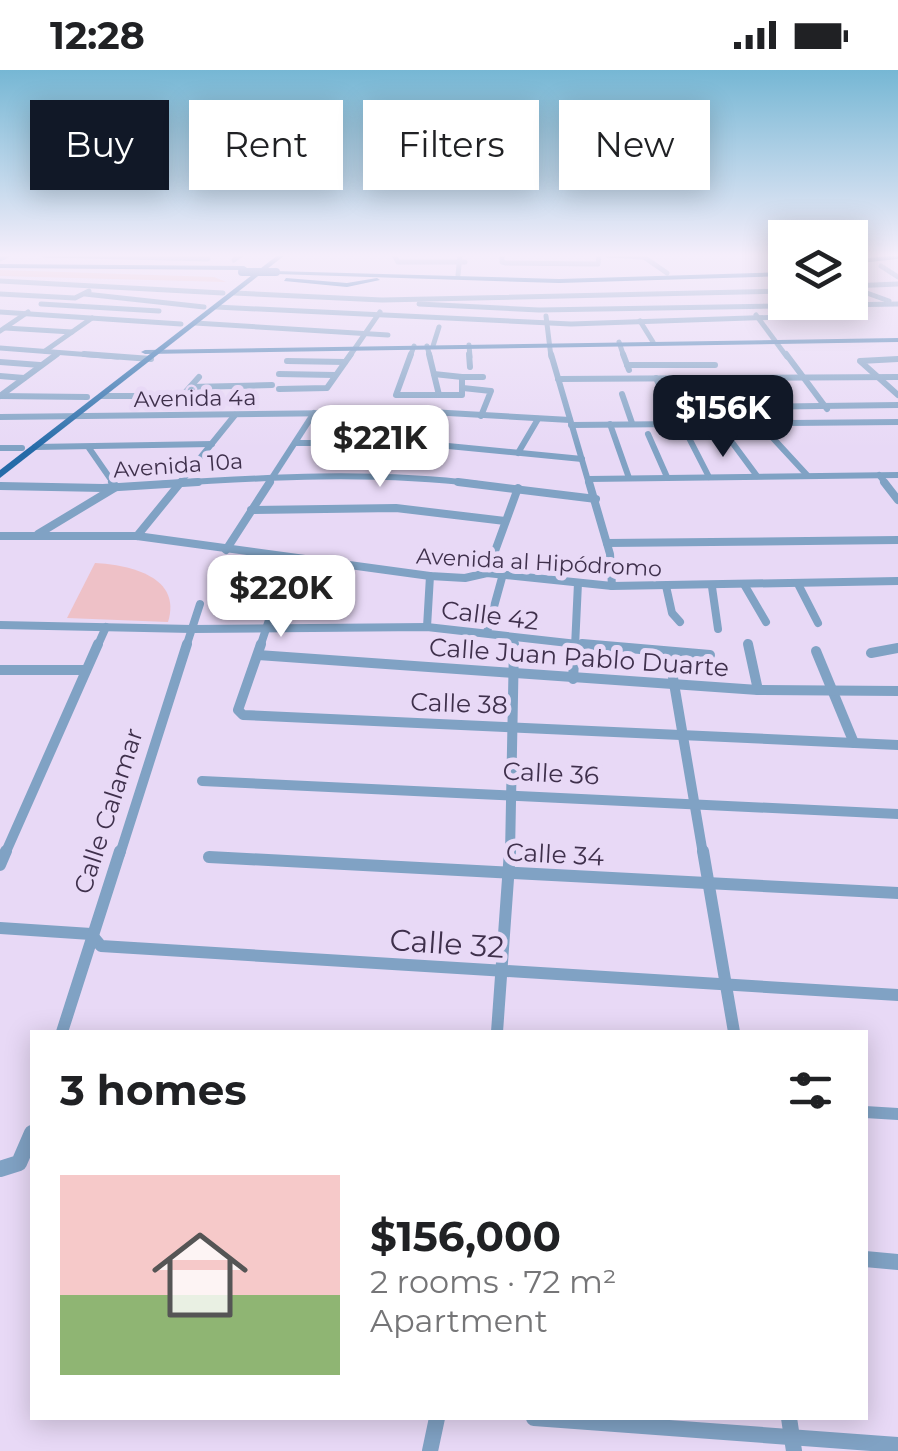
<!DOCTYPE html>
<meta charset="utf-8">
<style>
body{margin:0;font-family:Montserrat,sans-serif;background:#f2f2f2;color:#202124;height:100vh;display:flex;flex-direction:column;font-size:38px;white-space:nowrap}
*{box-sizing:border-box;margin:0}
p{font-size:32px;color:#757577}
.icon{flex:none;width:55px;height:55px;fill:none;stroke:currentColor;stroke-width:2;stroke-linecap:round;stroke-linejoin:round}
.map{position:relative;flex:1;overflow:hidden}
.side{position:absolute;left:30px;top:960px;width:838px;height:390px;display:flex;flex-direction:column;background:#fff;border-radius:0px;box-shadow:0 5px 25px #0003}
.side>*{flex:none}
.hud{position:absolute;left:30px;top:30px;width:840px;height:90px;display:flex;gap:20px}
.controls{position:absolute;left:768px;top:150px;display:grid;gap:20px}
.controls a{display:grid;place-items:center;width:100px;height:100px;border-radius:0px;background:#fff;box-shadow:0 5px 25px #0003;font-size:50px}
.price{position:absolute;translate:-50% -85px;padding:0 22px;border-radius:20px;background:#fff;color:#222;font-size:32px;line-height:65px;filter:drop-shadow(0 2px 5px #0008)}
.price::after{content:'';position:absolute;left:50%;top:60px;width:30px;height:22px;margin-left:-15px;background:inherit;clip-path:polygon(0 0,100% 0,50% 100%)}
.price.on{background:#111827;color:#fff}
ul{padding:0;list-style:none}
li{display:flex;align-items:center;gap:30px;height:250px;padding:0 30px}
li span{display:grid;place-items:center;flex:none;width:280px;height:200px;border-radius:0px;color:#555}
li>.icon{margin-inline-start:auto}
span .icon{width:120px;height:120px;fill:#fffc;stroke-width:1}
li b{font-size:42px}
h2{display:flex;justify-content:space-between;align-items:center;height:120px;padding:0 30px;font-size:42px}
.tag{padding:0 35px;border-radius:0px;background:#fff;box-shadow:0 5px 25px #0003;font-size:35px;line-height:90px}
.tag.on{background:#111827;color:#fff}
.status{display:flex;justify-content:space-between;align-items:center;height:70px;padding:0 50px;background:#fff;direction:ltr}
.status svg{height:28px;fill:currentColor}
.map>svg:first-child{display:block}
</style>
<div class="status"><b>12:28</b><svg viewBox="0 0 49 12"><path d="M0 12V9h3v3zM5 12V6h3v6zM10 12V3h3v9zM15 12V0h3v12zM26 1h20v11H26zM47 4h2v5h-2z"/></svg></div>
<div class="map">
<svg width="898" height="1381" viewBox="0 0 898 1381">
<rect width="100%" height="100%" fill="#e8d9f6"/>
<g fill="#eec1c7">
<polygon points="0,200 214,207 226,212 0,206"/>
<path d="M95,493C131,495 182,507 168,552L67,548Z"/>
</g>
<g fill="none" stroke-linecap="round" stroke-linejoin="round">
<g stroke="#80a2c4" stroke-width="5">
<polyline points="43,185 208,189"/>
<polyline points="394,185 398,192 465,192"/>
<polyline points="502,185 502,192 506,193 598,194 599,185"/>
<polyline points="607,185 643,187"/>
<polyline points="641,185 667,203"/>
<polyline points="0,189 8,185"/>
<polyline points="234,190 241,185"/>
<polyline points="881,196 898,207"/>
<polyline points="458,205 460,185"/>
<polyline points="0,211 223,223"/>
<polyline points="850,216 898,214"/>
<polyline points="853,218 889,231"/>
<polyline points="234,223 382,230 785,221"/>
<polyline points="0,224 75,228 89,221"/>
<polyline points="85,224 204,237"/>
<polyline points="41,234 159,241"/>
<polyline points="419,234 539,240 898,234"/>
<polyline points="216,237 571,254 842,245"/>
<polyline points="0,242 181,254"/>
<polyline points="756,245 787,287"/>
<polyline points="546,246 551,287"/>
<polyline points="640,251 653,272"/>
<polyline points="195,253 388,265"/>
<polyline points="5,258 72,262"/>
<polyline points="0,261 28,242"/>
<polyline points="619,272 624,287"/>
<polyline points="469,275 470,287"/>
<polyline points="427,276 430,287"/>
<polyline points="433,276 439,257"/>
<polyline points="0,278 118,287"/>
<polyline points="45,281 92,248"/>
<polyline points="53,287 58,283"/>
<polyline points="349,287 380,242"/>
<polyline points="410,287 414,276"/>
</g>
<g stroke="#80a2c4" stroke-width="6">
<polyline points="84,284 151,289"/>
<polyline points="411,284 396,325 462,325 462,307 434,304"/>
<polyline points="429,284 439,325"/>
<polyline points="469,284 470,297"/>
<polyline points="551,284 589,414"/>
<polyline points="623,284 629,300"/>
<polyline points="786,284 827,339"/>
<polyline points="898,289 860,291 898,325"/>
<polyline points="287,291 345,292"/>
<polyline points="0,292 40,295"/>
<polyline points="627,295 715,295"/>
<polyline points="279,304 335,305"/>
<polyline points="0,306 24,308"/>
<polyline points="462,307 483,307"/>
<polyline points="656,308 672,344"/>
<polyline points="558,309 898,307"/>
<polyline points="191,317 272,315"/>
<polyline points="463,318 491,321 481,346"/>
<polyline points="279,319 327,318 351,284"/>
<polyline points="622,324 632,353"/>
<polyline points="0,326 87,327"/>
<polyline points="0,326 57,284"/>
<polyline points="102,326 182,326 199,307"/>
<polyline points="670,338 898,335"/>
<polyline points="0,347 430,342 570,350"/>
<polyline points="717,352 757,406"/>
<polyline points="759,353 807,405"/>
<polyline points="610,354 629,408"/>
<polyline points="571,355 898,352"/>
<polyline points="648,364 667,407"/>
<polyline points="689,368 709,407"/>
<polyline points="295,373 417,373 582,389"/>
<polyline points="35,377 212,374"/>
<polyline points="0,378 22,378"/>
<polyline points="89,378 114,414"/>
<polyline points="518,383 538,349"/>
<polyline points="879,405 886,414"/>
<polyline points="589,409 898,405"/>
<path d="M160,414C267,407 372,401 478,414"/>
<polyline points="179,414 235,345"/>
<polyline points="268,414 314,343"/>
</g>
<g stroke="#80a2c4" stroke-width="8">
<polyline points="458,412 596,429"/>
<polyline points="589,412 610,484 612,516"/>
<polyline points="884,412 898,430"/>
<polyline points="0,416 103,418 198,412"/>
<polyline points="251,440 396,438 505,451"/>
<polyline points="38,464 116,417 112,412"/>
<polyline points="0,466 137,466 430,506 465,508 487,503 612,516 898,511"/>
<polyline points="137,466 181,412"/>
<polyline points="607,473 898,470"/>
<polyline points="226,480 270,412"/>
<polyline points="487,503 518,418"/>
<polyline points="798,514 818,553"/>
<polyline points="666,516 672,543 680,552"/>
<polyline points="745,516 766,552"/>
<polyline points="712,517 718,559"/>
<polyline points="0,555 192,559 427,557 604,577"/>
<polyline points="427,557 430,506"/>
<polyline points="487,562 503,504"/>
<polyline points="97,577 106,557"/>
<polyline points="186,577 200,534"/>
<polyline points="260,577 276,529 307,490"/>
<polyline points="514,577 514,569"/>
<polyline points="575,577 578,513"/>
</g>
<g stroke="#80a2c4" stroke-width="10">
<polyline points="261,574 238,640 243,645 898,675"/>
<polyline points="582,574 710,585"/>
<polyline points="748,574 758,620"/>
<polyline points="816,581 854,673"/>
<polyline points="871,583 898,578"/>
<polyline points="669,584 703,784"/>
<polyline points="258,585 758,620 898,621"/>
<polyline points="0,600 86,600"/>
<polyline points="573,609 575,574"/>
<polyline points="202,711 898,744"/>
<polyline points="5,784 98,574"/>
<polyline points="120,784 187,574"/>
<polyline points="510,784 514,574"/>
</g>
<g stroke="#80a2c4" stroke-width="12">
<polyline points="703,781 734,962"/>
<polyline points="209,787 898,823"/>
<polyline points="0,795 6,781"/>
<polyline points="0,858 91,864 101,876 898,925"/>
<polyline points="62,962 120,781"/>
<polyline points="497,962 510,781"/>
<polyline points="865,1042 898,1044"/>
</g>
<g stroke="#80a2c4" stroke-width="16">
<polyline points="0,1099 19,1093 32,1063"/>
<polyline points="865,1189 898,1192"/>
<polyline points="534,1348 898,1375"/>
<polyline points="789,1348 794,1381"/>
<polyline points="430,1381 437,1348"/>
</g>
<polygon fill="#4e82b4" fill-rule="evenodd" points="898,268 898,272 145,284 141,282 145,280"/>
<g fill="#256ba8" fill-rule="evenodd">
<polygon points="278,185 285,185 0,408 0,400"/>
<polygon points="898,185 898,189 850,194 850,190"/>
<polygon points="0,194 244,196 247,198 244,200 0,198"/>
<polygon points="274,201 559,209 785,202 785,206 559,213 276,204"/>
<polygon points="286,208 347,213 377,208 380,210 347,217 284,211"/>
</g>
<polyline stroke="#256ba8" stroke-width="8" points="242,202 276,202"/>
</g>
<linearGradient id="sky" x2="0" y2="1"><stop stop-color="#76b7d4"/><stop offset="0.49" stop-color="#f5eefb"/><stop offset="1" stop-color="#f5eefb" stop-opacity="0"/></linearGradient>
<rect width="898" height="378" fill="url(#sky)"/>
<g text-anchor="middle" stroke-width="10" stroke-linejoin="round" paint-order="stroke">
<g font-size="22" fill="#3f304c" stroke="#e8d9f6">
<text transform="translate(195 328) rotate(-1)" y="8">Avenida 4a</text>
<text transform="translate(178 395) rotate(-4)" y="8">Avenida 10a</text>
<text transform="translate(539 492) rotate(3)" y="8">Avenida al Hipódromo</text>
</g>
<g font-size="25" fill="#3f304c" stroke="#e8d9f6">
<text transform="translate(490 545) rotate(7)" y="9">Calle 42</text>
<text transform="translate(579 587) rotate(4)" y="9">Calle Juan Pablo Duarte</text>
<text transform="translate(459 633) rotate(2)" y="9">Calle 38</text>
<text transform="translate(551 703) rotate(3)" y="9">Calle 36</text>
<text transform="translate(108 741) rotate(-72)" y="9">Calle Calamar</text>
<text transform="translate(555 784) rotate(3)" y="9">Calle 34</text>
</g>
<g font-size="30" fill="#3f304c" stroke="#e8d9f6">
<text transform="translate(447 874) rotate(4)" y="10">Calle 32</text>
</g>
</g>
</svg>
<div class="controls">
<a><svg class="icon" aria-label="layers" viewBox="0 0 24 24"><path d="M12 4l9 5-9 5-9-5zM3 14l9 5 9-5"/></svg></a>
</div>
<b class="price on" style="left:723px;top:390px">$156K</b>
<b class="price" style="left:380px;top:420px">$221K</b>
<b class="price" style="left:281px;top:570px">$220K</b>
<div class="hud">
<a class="tag on">Buy</a>
<a class="tag">Rent</a>
<a class="tag">Filters</a>
<a class="tag">New</a>
</div>
<section class="side">
<h2>3 homes<svg class="icon" aria-label="filters" viewBox="0 0 24 24"><path d="M4 7h16M4 17h16"/><circle cx="9" cy="7" r="2"/><circle cx="15" cy="17" r="2"/></svg></h2>
<ul>
<li><span style="background:linear-gradient(#f6c9c9 60%,#8fb573 0)"><svg class="icon" aria-label="home" viewBox="0 0 24 24"><path d="M3 11l9-7 9 7M6 9v11h12V9"/></svg></span><div><b>$156,000</b><p>2 rooms · 72 m²</p><p>Apartment</p></div></li>
</ul>
</section>
</div>
